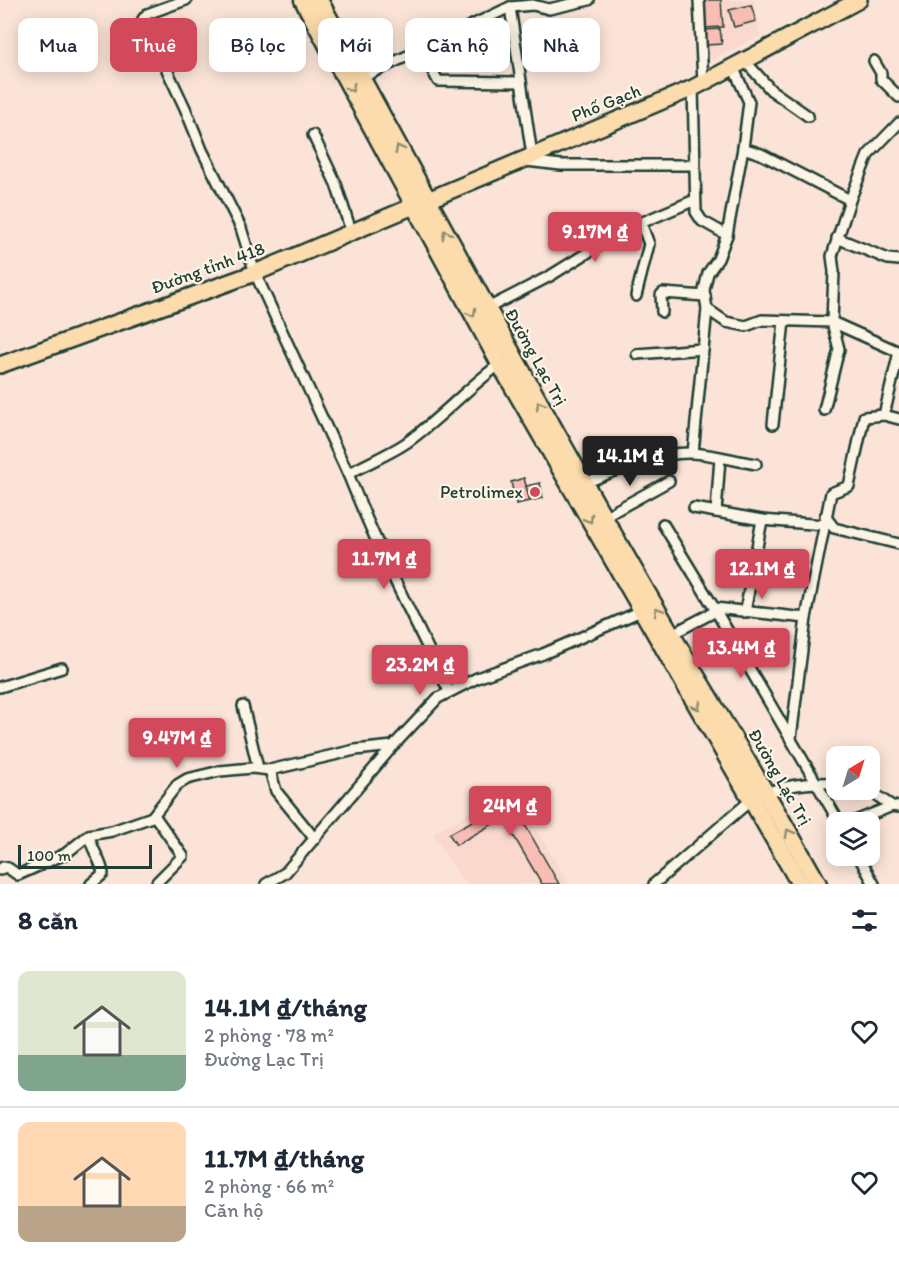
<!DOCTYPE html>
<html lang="vi">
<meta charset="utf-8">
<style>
body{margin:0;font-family:Itim,sans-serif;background:#f2f2f3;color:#1f2937;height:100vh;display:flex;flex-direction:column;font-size:22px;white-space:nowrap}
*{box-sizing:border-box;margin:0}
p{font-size:20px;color:#747a83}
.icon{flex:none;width:33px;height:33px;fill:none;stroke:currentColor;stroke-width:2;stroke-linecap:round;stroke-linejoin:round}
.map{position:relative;height:884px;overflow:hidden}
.panel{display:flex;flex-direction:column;background:#fff;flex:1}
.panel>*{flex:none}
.hud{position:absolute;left:18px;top:18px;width:864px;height:54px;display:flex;gap:12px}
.needle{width:39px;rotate:38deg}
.controls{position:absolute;left:826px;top:746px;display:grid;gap:12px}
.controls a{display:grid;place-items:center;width:54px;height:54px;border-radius:12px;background:#fff;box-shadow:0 3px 15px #0003;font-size:30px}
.scale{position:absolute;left:18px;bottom:15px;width:134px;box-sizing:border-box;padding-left:6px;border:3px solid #1f3d34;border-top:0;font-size:16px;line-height:21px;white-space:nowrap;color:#1f3d34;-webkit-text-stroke:4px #fcf5e5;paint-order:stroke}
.price{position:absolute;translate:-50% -51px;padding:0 14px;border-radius:6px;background:#d1495b;color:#fff;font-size:20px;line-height:39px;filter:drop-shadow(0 2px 3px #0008)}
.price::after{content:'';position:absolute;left:50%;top:36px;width:18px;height:14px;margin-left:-9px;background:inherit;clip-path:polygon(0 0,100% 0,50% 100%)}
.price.active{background:#222;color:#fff}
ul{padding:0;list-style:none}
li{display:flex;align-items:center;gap:18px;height:150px;padding:0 18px}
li+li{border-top:2px solid #e0e1e3}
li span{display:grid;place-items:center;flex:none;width:168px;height:120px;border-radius:12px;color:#555}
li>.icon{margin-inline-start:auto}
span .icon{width:72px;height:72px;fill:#fffc;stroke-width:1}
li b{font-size:26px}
h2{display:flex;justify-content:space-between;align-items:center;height:72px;padding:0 18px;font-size:26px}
.pill{padding:0 21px;border-radius:12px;background:#fff;box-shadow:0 3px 15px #0003;font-size:21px;line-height:54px}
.pill.active{background:#d1495b;color:#fff}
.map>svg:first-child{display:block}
</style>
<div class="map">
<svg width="899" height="884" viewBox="0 0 899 884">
<rect width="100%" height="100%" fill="#fbe4d7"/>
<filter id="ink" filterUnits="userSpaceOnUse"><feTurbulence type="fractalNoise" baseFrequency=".0167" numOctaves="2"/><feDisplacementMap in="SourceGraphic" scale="12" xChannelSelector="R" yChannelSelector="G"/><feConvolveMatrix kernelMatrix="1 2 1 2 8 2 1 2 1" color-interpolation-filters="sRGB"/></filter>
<g filter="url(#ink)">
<g fill="#fad8cd">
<polygon points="702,0 754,0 760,36 706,62"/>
<polygon points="511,787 569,884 465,884 433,834"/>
</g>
<g fill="#f8bdb5" stroke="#1f3d34" stroke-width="1.5">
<polygon points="702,0 721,0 723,27 704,28"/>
<polygon points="751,5 756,21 734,27 729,10"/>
<polygon points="720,29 722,44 707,45 705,30"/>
<polygon points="524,478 530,501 516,504 511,482"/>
<polygon points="540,483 543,498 530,501 526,486"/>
<polygon points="509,797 559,884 542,884 503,818 456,845 449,834 494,809 498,816 501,814 496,805"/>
</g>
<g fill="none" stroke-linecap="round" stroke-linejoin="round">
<g stroke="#1f3d34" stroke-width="14">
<g id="minor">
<path d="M186,0L147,14L143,19L185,108L202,150L241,228L255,273L348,474C367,463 388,455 406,443C440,419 467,388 500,364"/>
<polyline points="699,0 703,83"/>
<polyline points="510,7 532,155"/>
<polyline points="421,49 438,81 521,82"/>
<polyline points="745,61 771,90 808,116"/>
<polyline points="874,61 881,73 881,79 899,97"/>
<polyline points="361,78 510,7 533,5 549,9 589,0"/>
<polyline points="693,88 696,212 702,221 727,235"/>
<polyline points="899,123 868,155 850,200 832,256 834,272 832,322 899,352"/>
<polyline points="313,135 336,184 351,231"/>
<polyline points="743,148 761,154 850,200"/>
<polyline points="526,161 561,165 695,165"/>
<polyline points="837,238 888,259 899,260"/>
<polyline points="636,296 649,244 641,223"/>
<polyline points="486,309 550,276 624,230 695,200"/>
<polyline points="707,309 726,322 746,326 762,320 832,322 839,349 824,410"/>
<polyline points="662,312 661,295 663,293 705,296"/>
<polyline points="637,354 703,349"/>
<polyline points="884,415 899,419"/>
<polyline points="773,424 784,321"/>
<polyline points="693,453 707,309 704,290 708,273 718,259 727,235 743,148 749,102 733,67"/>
<path d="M348,474C378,549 414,620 449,691"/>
<path d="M585,483C620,469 654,452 692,453C713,454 735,461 756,464"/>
<polyline points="694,508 762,520"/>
<polyline points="716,512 720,458"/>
<polyline points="825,516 834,528 899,544"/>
<polyline points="604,517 669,481"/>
<polyline points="663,524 716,611 839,822"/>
<polyline points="715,608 806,618"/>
<polyline points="745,612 762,520 824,525"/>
<polyline points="672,634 716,611"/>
<polyline points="0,687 62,668"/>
<polyline points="243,706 258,768"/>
<polyline points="791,738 806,618 831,493 849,486 864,417 884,415 899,352"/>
<polyline points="270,770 276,791 315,839"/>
<polyline points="867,789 892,806 899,807"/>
<polyline points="154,815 183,856 157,882"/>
<polyline points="853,822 892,806"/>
<path d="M89,835C91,849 102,861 103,874L91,884"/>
<polyline points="858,855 874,884"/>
<polyline points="0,870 3,867 8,868 18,875 65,854 89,835 112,831 152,817 177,785 187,779 220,771 252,768 270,770 355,750 393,746"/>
<polyline points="266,884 285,873 393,746 438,698 477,678 543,654 641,611"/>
<path d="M654,884L751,800C776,786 808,782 837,783"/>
</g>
</g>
<g stroke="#1f3d34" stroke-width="20">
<polyline id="primary" points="0,365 255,273 693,88 859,0"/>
</g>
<g stroke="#1f3d34" stroke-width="21">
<g id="trunk">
<polyline points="303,0 500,364 800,884"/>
<path d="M319,0C428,200 536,401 650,598C706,694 764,787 818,884"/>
</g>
</g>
<use href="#minor" stroke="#fcf5e5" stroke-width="9"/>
<use href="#primary" stroke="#fcdcac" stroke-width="15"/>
<use href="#trunk" stroke="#fcdcac" stroke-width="16"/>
</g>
<defs><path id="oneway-chevron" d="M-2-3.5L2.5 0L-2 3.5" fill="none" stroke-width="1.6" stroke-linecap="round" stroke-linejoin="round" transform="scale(1.5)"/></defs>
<g stroke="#8e8c70">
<use href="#oneway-chevron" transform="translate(351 88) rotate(62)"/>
<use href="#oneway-chevron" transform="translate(399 149) rotate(-118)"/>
<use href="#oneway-chevron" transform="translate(446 234) rotate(-119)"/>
<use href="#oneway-chevron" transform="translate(472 313) rotate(62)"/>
<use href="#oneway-chevron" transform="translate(540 405) rotate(-120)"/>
<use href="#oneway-chevron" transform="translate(589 519) rotate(60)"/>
<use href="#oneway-chevron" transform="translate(658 611) rotate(-121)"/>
<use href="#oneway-chevron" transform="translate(697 706) rotate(60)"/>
<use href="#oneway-chevron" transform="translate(789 833) rotate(-119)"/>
</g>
</g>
<circle fill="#d1495b" stroke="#fcf5e5" stroke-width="2" cx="535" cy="492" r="6"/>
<g text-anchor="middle" stroke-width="4.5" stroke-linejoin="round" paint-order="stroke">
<g font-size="18" fill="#1f3d34" stroke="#fcf5e5">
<text transform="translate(606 103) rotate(-22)" y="6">Phố Gạch</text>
<text transform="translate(208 268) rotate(-20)" y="6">Đường tỉnh 418</text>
<text transform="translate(536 357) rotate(61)" y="6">Đường Lạc Trị</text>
<text transform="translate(780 777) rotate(60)" y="6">Đường Lạc Trị</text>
</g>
<g font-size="18" fill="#1f3d34" stroke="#fcf5e5" text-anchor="end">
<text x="523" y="498">Petrolimex</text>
</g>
</g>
</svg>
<div class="controls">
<a><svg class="needle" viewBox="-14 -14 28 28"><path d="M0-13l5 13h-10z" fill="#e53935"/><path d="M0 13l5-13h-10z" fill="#747a83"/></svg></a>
<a><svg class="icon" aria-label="layers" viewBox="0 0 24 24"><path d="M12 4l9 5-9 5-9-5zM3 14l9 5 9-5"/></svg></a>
</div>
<div class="scale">100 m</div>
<b class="price" style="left:595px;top:263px">9.17M ₫</b>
<b class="price active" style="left:630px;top:487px">14.1M ₫</b>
<b class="price" style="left:384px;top:590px">11.7M ₫</b>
<b class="price" style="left:762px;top:600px">12.1M ₫</b>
<b class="price" style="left:741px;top:679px">13.4M ₫</b>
<b class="price" style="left:420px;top:696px">23.2M ₫</b>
<b class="price" style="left:177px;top:769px">9.47M ₫</b>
<b class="price" style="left:510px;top:837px">24M ₫</b>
<div class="hud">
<a class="pill">Mua</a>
<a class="pill active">Thuê</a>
<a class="pill">Bộ lọc</a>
<a class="pill">Mới</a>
<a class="pill">Căn hộ</a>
<a class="pill">Nhà</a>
</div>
</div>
<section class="panel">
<h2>8 căn<svg class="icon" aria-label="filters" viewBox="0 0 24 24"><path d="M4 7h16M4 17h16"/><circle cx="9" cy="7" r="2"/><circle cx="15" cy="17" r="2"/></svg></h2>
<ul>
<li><span style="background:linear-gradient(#dfe7d0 70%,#7fa58c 0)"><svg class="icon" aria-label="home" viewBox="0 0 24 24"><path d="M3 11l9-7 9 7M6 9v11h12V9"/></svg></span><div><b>14.1M ₫/tháng</b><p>2 phòng · 78 m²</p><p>Đường Lạc Trị</p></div><svg class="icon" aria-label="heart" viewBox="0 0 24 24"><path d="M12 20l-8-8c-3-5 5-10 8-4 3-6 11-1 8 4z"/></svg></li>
<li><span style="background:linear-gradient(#ffd9b3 70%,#b9a48a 0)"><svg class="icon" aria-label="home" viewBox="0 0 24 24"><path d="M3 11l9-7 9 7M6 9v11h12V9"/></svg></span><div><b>11.7M ₫/tháng</b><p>2 phòng · 66 m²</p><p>Căn hộ</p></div><svg class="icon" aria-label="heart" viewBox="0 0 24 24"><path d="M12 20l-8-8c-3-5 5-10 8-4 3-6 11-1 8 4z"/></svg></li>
</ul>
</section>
